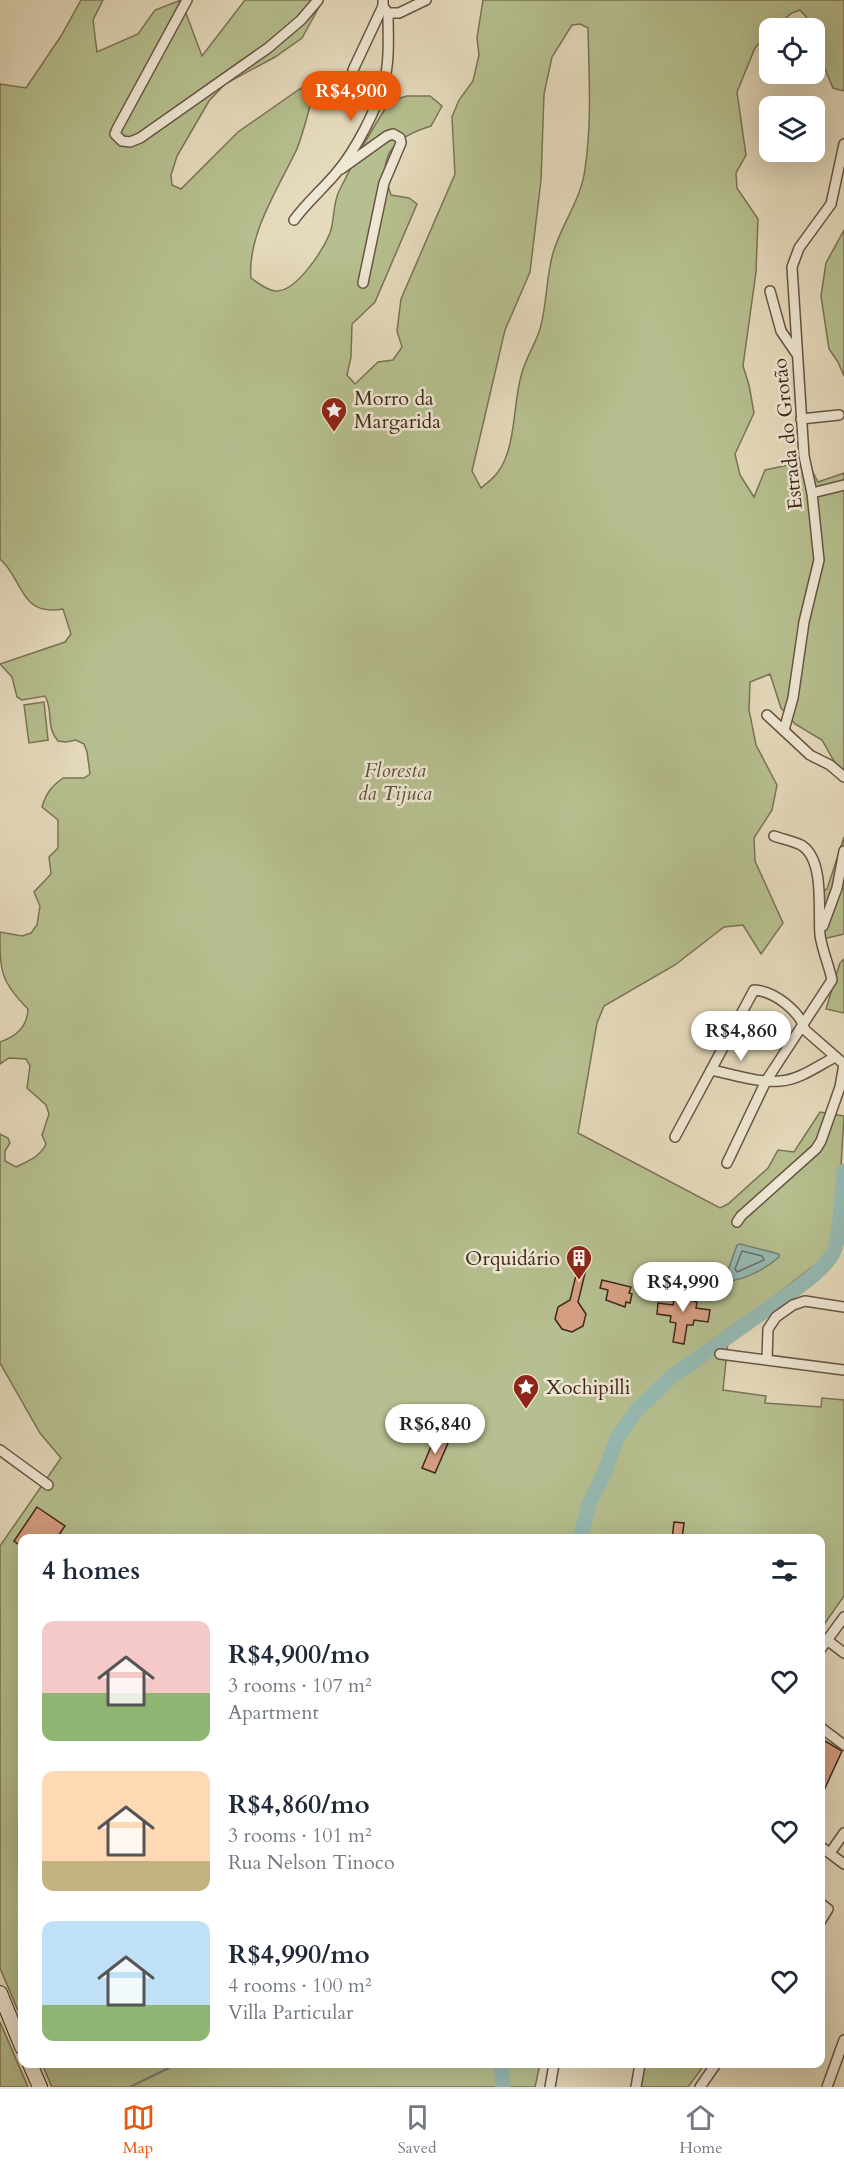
<!DOCTYPE html>
<meta charset="utf-8">
<style>
body{margin:0;font-family:Cardo,serif;background:#f2f2f3;color:#1f2937;height:100vh;display:flex;flex-direction:column;font-size:22px;white-space:nowrap}
*{box-sizing:border-box;margin:0}
p{font-size:20px;color:#747a83}
.icon{flex:none;width:33px;height:33px;fill:none;stroke:currentColor;stroke-width:2;stroke-linecap:round;stroke-linejoin:round}
.map{position:relative;flex:1;overflow:hidden}
.panel{position:absolute;left:18px;top:1534px;width:807px;height:534px;display:flex;flex-direction:column;background:#fff;border-radius:12px;box-shadow:0 6px 24px #0002}
.panel>*{flex:none}
.buttons{position:absolute;left:759px;top:18px;display:grid;gap:12px}
.buttons a{display:grid;place-items:center;width:66px;height:66px;border-radius:12px;background:#fff;box-shadow:0 6px 24px #0002;font-size:30px}
.price{position:absolute;translate:-50% -51px;padding:0 14px;border-radius:21px;background:#fff;color:#222;font-size:20px;line-height:39px;filter:drop-shadow(0 2px 3px #0008)}
.price::after{content:'';position:absolute;left:50%;top:36px;width:18px;height:14px;margin-left:-9px;background:inherit;clip-path:polygon(0 0,100% 0,50% 100%)}
.price.active{background:#ea580c;color:#fff}
ul{padding:0;list-style:none}
li{display:flex;align-items:center;gap:18px;height:150px;padding:0 24px}
li span{display:grid;place-items:center;flex:none;width:168px;height:120px;border-radius:12px;color:#555}
li>.icon{margin-inline-start:auto}
span .icon{width:72px;height:72px;fill:#fffc;stroke-width:1}
li b{font-size:26px}
h2{display:flex;justify-content:space-between;align-items:center;height:72px;padding:0 24px;font-size:26px}
.tab-bar{display:flex;justify-content:space-around;align-items:center;height:84px;border-top:2px solid #e0e1e3;background:#fff;font-size:16px;color:#747a83}
.tab-bar a{display:grid;justify-items:center;gap:3px}
.tab-bar .active{color:#ea580c}
.map>svg:first-child{display:block}
</style>
<div class="map">
<svg width="844" height="2087" viewBox="0 0 844 2087">
<rect width="100%" height="100%" fill="#e5dabc"/>
<filter id="stains"><feTurbulence type="fractalNoise" baseFrequency=".00333" numOctaves="4"/><feColorMatrix values="0 0 0 0 .2 0 0 0 0 .09 0 0 0 0 .02 0 0 0 .5 -.17"/></filter>
<radialGradient id="worn" r=".72"><stop offset=".6" stop-color="#630" stop-opacity="0"/><stop offset="1" stop-color="#630" stop-opacity=".3"/></radialGradient>
<g fill="#b6bf8f" stroke="#7b7356" stroke-width="1.5" fill-rule="evenodd">
<path d="M81,0H103L93,20L97,52L138,34L155,10L181,0L202,56L245,0H323L302,38L275,57L225,84L209,101L177,156L171,175L172,185L181,189L238,132L301,88L310,106C306,121 302,137 296,151C278,188 247,236 251,278C258,283 266,290 275,291C296,293 323,250 330,233C335,220 332,204 340,189C355,159 372,129 390,101L407,96H430L442,106L431,126C408,133 385,144 385,172C385,179 389,188 391,195L409,198L417,204L375,302L352,324L351,357L347,375L355,384L378,362L393,360L402,347L397,331L401,299L455,174L452,117L459,100L473,81L479,55L477,38L483,0H844V91L833,88L825,69L816,57L814,28H812L808,19L800,10L792,13L773,28H770L769,32L755,48L737,92L746,155L736,173L737,188L758,219L756,272L743,366L749,385L754,413L735,454L740,475L754,497L765,470L807,461L818,482L844,473V779L822,740L795,724L781,708L770,674L750,682L749,710L756,745L777,785L772,810L754,838L755,861L783,923L761,954L743,925L724,927L675,965L604,1006L597,1023L578,1133L720,1208L728,1204L768,1168L778,1150L794,1152L820,1112L844,1116L840,1183L832,1252L729,1331L723,1390L766,1396L765,1403L821,1407L822,1398L844,1400V1596L821,1629L820,1539H22V2020L0,1968V1546L61,1458L40,1433L0,1363V1134L8,1138L10,1143L5,1151V1161L16,1167C28,1161 40,1157 46,1144L42,1135L49,1114L46,1105L27,1088L30,1066L26,1059L9,1058L0,1064V1042C17,1036 27,1027 28,1009C0,981 0,971 0,932L22,936L31,933L37,925L40,906L34,892L51,874L49,857L58,848V820L42,807C46,793 52,786 63,778H84L90,774L87,752L84,744L76,740L66,742L58,741C45,726 54,712 45,696L22,700L17,697L12,677L0,664L65,642L71,634L63,609C19,617 23,578 0,559V84L26,88L61,36ZM580,24L588,28C589,75 592,123 585,169C581,200 562,223 553,253C546,277 547,305 540,329C535,345 525,359 521,376C513,405 516,448 498,472C494,478 487,483 481,488L472,471L505,330L530,272L541,180L544,94L552,57L572,25Z"/>
<polygon points="844,230 844,376 838,362 829,349 821,296 826,263"/>
<polygon points="44,702 48,740 29,743 24,705"/>
<polygon points="844,837 844,934 823,939 814,894 827,889"/>
<polygon points="844,959 844,1013 826,1009 840,963"/>
<polygon points="0,2022 28,2087 0,2087"/>
<polygon points="42,2064 540,2064 535,2087 52,2087"/>
<polygon points="644,2064 705,2064 688,2087 639,2087"/>
</g>
<path fill="#96bab3" stroke="#747f77" stroke-width="1.5" d="M740,1244L779,1254V1257C767,1268 746,1279 730,1281L726,1276L737,1245Z"/>
<g fill="none" stroke-linecap="round" stroke-linejoin="round">
<polygon stroke="#6b7068" stroke-width="1.5" points="742,1251 762,1256 764,1260 737,1272 735,1269"/>
<polyline stroke="#747f77" stroke-width="2" points="130,2087 177,2064"/>
<g stroke="#96bab3" stroke-width="15">
<path d="M580,1539L589,1504L604,1474L617,1438L637,1410L671,1377L797,1288C809,1279 827,1266 834,1251C841,1233 842,1192 844,1171"/>
<polyline points="501,2064 503,2087"/>
</g>
</g>
<g fill="#d69f83" stroke="#40271c" stroke-width="1.5">
<polygon points="580,1259 588,1261 578,1302 586,1314 583,1326 572,1332 562,1329 555,1319 558,1307 570,1300"/>
<polygon points="602,1280 631,1287 629,1293 632,1294 630,1303 626,1302 625,1307 606,1300 608,1290 600,1288"/>
<polygon points="682,1281 691,1282 688,1300 697,1302 696,1308 710,1310 708,1322 694,1320 693,1325 687,1325 684,1344 673,1342 676,1323 670,1322 671,1316 657,1314 658,1303 673,1305 674,1299 679,1300"/>
<polygon points="435,1437 448,1443 435,1473 422,1468"/>
<polygon points="37,1507 65,1526 56,1539 22,1539 22,1547 14,1541"/>
<polygon points="674,1522 684,1523 682,1539 672,1539"/>
<polygon points="820,1738 842,1751 820,1799"/>
</g>
<g fill="none" stroke-linecap="round" stroke-linejoin="round">
<g stroke="#695444" stroke-width="12">
<g id="street">
<polyline points="187,0 117,129 115,134 122,141 130,142 140,138 268,48 301,20 318,0"/>
<polyline points="383,0 383,6 388,13 399,13 426,0"/>
<polyline points="353,70 383,6"/>
<polyline points="341,169 387,136 393,134 400,138 401,143 384,183 363,283"/>
<path d="M294,220C307,202 323,189 337,172C355,151 377,109 384,82C390,60 388,36 388,13"/>
<polyline points="770,291 781,331 796,353"/>
<polyline points="801,419 839,415"/>
<polyline points="812,493 844,485"/>
<polyline points="767,715 810,755 830,765 844,777"/>
<polyline points="784,730 793,698 804,622 819,560 812,493 804,456 792,267 799,248 831,204 844,144"/>
<polyline points="823,926 837,888 844,851"/>
<path d="M711,1070C732,1074 757,1083 780,1081C799,1080 818,1066 835,1057"/>
<path d="M675,1137L754,990C774,991 800,1011 805,1030L844,1064L840,1087L821,1141L816,1149L741,1216L737,1222"/>
<path d="M727,1163L766,1081L832,980C829,965 822,950 820,935C818,911 825,859 801,845C793,841 782,839 774,836"/>
<polyline points="720,1354 844,1370"/>
<polyline points="767,1359 768,1329 776,1317 793,1305 805,1301 844,1307"/>
<polyline points="0,1450 48,1485"/>
<polyline points="827,1640 844,1653"/>
<polyline points="820,1650 844,1617"/>
<polyline points="820,1727 844,1745"/>
<polyline points="820,1846 844,1864"/>
<polyline points="830,1853 844,1833"/>
<polyline points="820,1903 828,1909 820,1922"/>
<polyline points="550,2087 554,2064"/>
<polyline points="636,2087 640,2064"/>
<polyline points="700,2087 716,2064"/>
<polyline points="827,2087 844,2040"/>
</g>
</g>
<g stroke="#40271c" stroke-width="16">
<g id="secondary">
<polyline points="0,1993 22,2047"/>
<polyline points="30,2064 40,2087"/>
</g>
</g>
<use href="#street" stroke="#eee7d3" stroke-width="9"/>
<use href="#secondary" stroke="#eee7d3" stroke-width="14"/>
</g>
<defs>
<g id="sight-pin" transform="scale(1.35)"><path d="M0 17L-7.5 6A9.5 9.5 0 1 1 7.5 6Z" fill="#8f2418" stroke="#eee7d3"/><path d="M0-6L1.8-2.2L6-1.7L2.9 1.2L3.7 5.4L0 3.3L-3.7 5.4L-2.9 1.2L-6-1.7L-1.8-2.2Z" fill="#fff"/></g>
<g id="building-pin" transform="scale(1.35)"><path d="M0 17L-7.5 6A9.5 9.5 0 1 1 7.5 6Z" fill="#8f2418" stroke="#eee7d3"/><path d="M-4-6H4V6H1V3H-1V6H-4ZM-2.5-4.3h1.7v1.8h-1.7ZM.8-4.3h1.7v1.8H.8ZM-2.5-1h1.7V.8h-1.7ZM.8-1h1.7V.8H.8Z" fill="#fff"/></g>
</defs>
<g fill-rule="evenodd">
<use href="#sight-pin" x="334" y="410"/>
<use href="#building-pin" x="579" y="1258"/>
<use href="#sight-pin" x="526" y="1387"/>
</g>
<g text-anchor="middle" stroke-width="5" stroke-linejoin="round" paint-order="stroke">
<g font-size="20" fill="#40271c" stroke="#eee7d3" text-anchor="start">
<text x="354" y="405">Morro da<tspan x="354" dy="23">Margarida</tspan></text>
<text x="560" y="1265" text-anchor="end">Orquidário</text>
<text x="546" y="1394">Xochipilli</text>
</g>
<g font-size="20" fill="#40271c" stroke="#eee7d3">
<text transform="translate(787 434) rotate(-96)" y="7">Estrada do Grotão</text>
</g>
<g font-size="20" font-style="italic" fill="#5e4d39" stroke="#eee7d3">
<text x="395" y="777">Floresta<tspan x="395" dy="23">da Tijuca</tspan></text>
</g>
</g>
<rect width="100%" height="100%" filter="url(#stains)"/>
<rect width="100%" height="100%" fill="url(#worn)"/>
</svg>
<div class="buttons">
<a><svg class="icon" aria-label="locate" viewBox="0 0 24 24"><circle cx="12" cy="12" r="6"/><path d="M12 2v4M12 18v4M2 12h4M18 12h4"/></svg></a>
<a><svg class="icon" aria-label="layers" viewBox="0 0 24 24"><path d="M12 4l9 5-9 5-9-5zM3 14l9 5 9-5"/></svg></a>
</div>
<b class="price active" style="left:351px;top:122px">R$4,900</b>
<b class="price" style="left:741px;top:1062px">R$4,860</b>
<b class="price" style="left:683px;top:1313px">R$4,990</b>
<b class="price" style="left:435px;top:1455px">R$6,840</b>
<section class="panel">
<h2>4 homes<svg class="icon" aria-label="filters" viewBox="0 0 24 24"><path d="M4 7h16M4 17h16"/><circle cx="9" cy="7" r="2"/><circle cx="15" cy="17" r="2"/></svg></h2>
<ul>
<li><span style="background:linear-gradient(#f6c9c9 60%,#8fb573 0)"><svg class="icon" aria-label="home" viewBox="0 0 24 24"><path d="M3 11l9-7 9 7M6 9v11h12V9"/></svg></span><div><b>R$4,900/mo</b><p>3 rooms · 107 m²</p><p>Apartment</p></div><svg class="icon" aria-label="heart" viewBox="0 0 24 24"><path d="M12 20l-8-8c-3-5 5-10 8-4 3-6 11-1 8 4z"/></svg></li>
<li><span style="background:linear-gradient(#ffd9b3 75%,#c2b280 0)"><svg class="icon" aria-label="home" viewBox="0 0 24 24"><path d="M3 11l9-7 9 7M6 9v11h12V9"/></svg></span><div><b>R$4,860/mo</b><p>3 rooms · 101 m²</p><p>Rua Nelson Tinoco</p></div><svg class="icon" aria-label="heart" viewBox="0 0 24 24"><path d="M12 20l-8-8c-3-5 5-10 8-4 3-6 11-1 8 4z"/></svg></li>
<li><span style="background:linear-gradient(#bfe0f5 70%,#8fb573 0)"><svg class="icon" aria-label="home" viewBox="0 0 24 24"><path d="M3 11l9-7 9 7M6 9v11h12V9"/></svg></span><div><b>R$4,990/mo</b><p>4 rooms · 100 m²</p><p>Villa Particular</p></div><svg class="icon" aria-label="heart" viewBox="0 0 24 24"><path d="M12 20l-8-8c-3-5 5-10 8-4 3-6 11-1 8 4z"/></svg></li>
</ul>
</section>
</div>
<nav class="tab-bar">
<a class="active"><svg class="icon" aria-label="map" viewBox="0 0 24 24"><path d="M3 6l6-2 6 2 6-2v14l-6 2-6-2-6 2zM9 4v14M15 6v14"/></svg>Map</a>
<a><svg class="icon" aria-label="saved" viewBox="0 0 24 24"><path d="M7 4h10v16l-5-4-5 4z"/></svg>Saved</a>
<a><svg class="icon" aria-label="home" viewBox="0 0 24 24"><path d="M3 11l9-7 9 7M6 9v11h12V9"/></svg>Home</a>
</nav>
